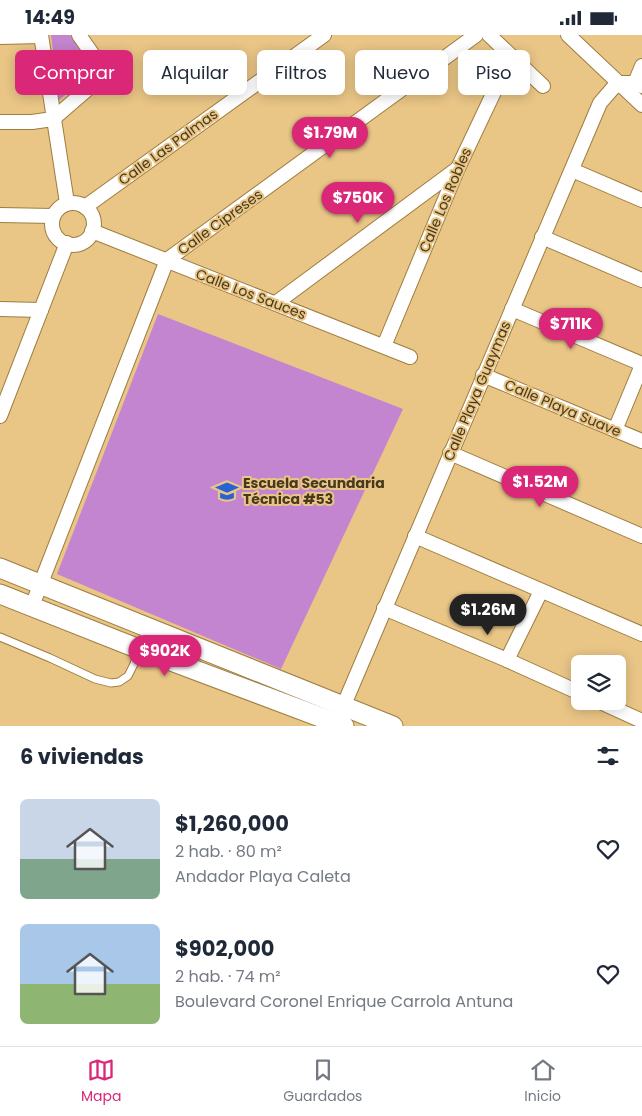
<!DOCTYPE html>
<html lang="es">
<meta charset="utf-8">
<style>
body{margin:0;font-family:Poppins,sans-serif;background:#f2f2f3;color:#1f2937;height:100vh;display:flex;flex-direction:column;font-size:19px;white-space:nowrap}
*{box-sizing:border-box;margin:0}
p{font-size:16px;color:#747a83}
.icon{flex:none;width:28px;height:28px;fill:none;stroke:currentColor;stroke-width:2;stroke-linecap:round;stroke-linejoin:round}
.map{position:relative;height:691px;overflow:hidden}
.details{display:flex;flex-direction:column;background:#fff;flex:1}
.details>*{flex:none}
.top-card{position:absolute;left:15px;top:15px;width:612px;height:45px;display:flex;gap:10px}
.buttons{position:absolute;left:571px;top:620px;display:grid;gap:10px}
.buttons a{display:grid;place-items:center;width:55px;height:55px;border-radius:8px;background:#fff;box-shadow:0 2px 12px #0003;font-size:25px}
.price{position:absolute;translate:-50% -42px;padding:0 11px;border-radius:18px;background:#db2777;color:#fff;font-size:16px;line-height:32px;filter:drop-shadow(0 1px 2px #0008)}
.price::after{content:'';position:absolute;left:50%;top:30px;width:15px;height:11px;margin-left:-8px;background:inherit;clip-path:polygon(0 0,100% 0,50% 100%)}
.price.selected{background:#222;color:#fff}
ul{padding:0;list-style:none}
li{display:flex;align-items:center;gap:15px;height:125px;padding:0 20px}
li span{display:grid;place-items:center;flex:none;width:140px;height:100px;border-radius:8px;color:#555}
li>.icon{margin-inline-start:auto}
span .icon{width:60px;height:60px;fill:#fffc;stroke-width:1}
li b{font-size:21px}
h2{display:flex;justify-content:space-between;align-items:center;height:60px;padding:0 20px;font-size:21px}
.chip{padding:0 18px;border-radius:8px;background:#fff;box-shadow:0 2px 12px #0003;font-size:18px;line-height:45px}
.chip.selected{background:#db2777;color:#fff}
.status{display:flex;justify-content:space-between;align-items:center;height:35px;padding:0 25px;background:#fff;direction:ltr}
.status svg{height:14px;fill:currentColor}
.tabs{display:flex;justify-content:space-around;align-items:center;height:70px;border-top:1px solid #e0e1e3;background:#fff;font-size:14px;color:#747a83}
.tabs a{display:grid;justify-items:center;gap:2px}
.tabs .selected{color:#db2777}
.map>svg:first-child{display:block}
</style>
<div class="status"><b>14:49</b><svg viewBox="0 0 49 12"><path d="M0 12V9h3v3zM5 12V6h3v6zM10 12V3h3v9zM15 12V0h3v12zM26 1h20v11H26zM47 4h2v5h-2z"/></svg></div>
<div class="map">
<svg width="642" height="691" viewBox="0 0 642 691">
<rect width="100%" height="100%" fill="#e9c586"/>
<g fill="#c385cf">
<polygon points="51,0 70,0 96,34 59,65"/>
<polygon points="158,279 403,374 281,634 57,539"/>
</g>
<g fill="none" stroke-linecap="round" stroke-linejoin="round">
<g stroke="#9f7d3f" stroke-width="9">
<polyline id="lane" points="0,602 50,623 95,644 111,648 119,647 128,641 134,629 147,593"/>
</g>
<g stroke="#9f7d3f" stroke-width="16">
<g id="street">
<polyline points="41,0 67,168"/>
<polyline points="489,0 543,51"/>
<polyline points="568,0 642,70"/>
<polyline points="0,2 41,1"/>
<polyline points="620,48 635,48 642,51"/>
<polyline points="635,48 642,31"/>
<polyline points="0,87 32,87 53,84 97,46 101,39 100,30 79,0"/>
<polyline points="572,135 642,165"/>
<circle cx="73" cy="189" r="21"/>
<polyline points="85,172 324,0"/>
<polyline points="0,180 53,181"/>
<polyline points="92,196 410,322"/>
<polyline points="542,202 642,245"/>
<polyline points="276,268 457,134"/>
<polyline points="0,274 41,275"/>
<polyline points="512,274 642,329"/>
<polyline points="384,311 458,133 511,21"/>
<polyline points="483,340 642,406"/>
<polyline points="0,381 67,208"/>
<polyline points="615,395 642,330"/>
<polyline points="450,418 642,501"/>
<polyline points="415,501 642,599"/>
<polyline points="32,571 167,225 476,0"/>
<polyline points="384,573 507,625 580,658"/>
<polyline points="507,625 541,556"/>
<polyline points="598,666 642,686"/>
<polyline points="340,679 600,68 613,53 620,48"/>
</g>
</g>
<g stroke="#9f7d3f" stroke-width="21">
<g id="secondary">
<polyline points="0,533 393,691"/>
<polyline points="0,559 139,614 344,691"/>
</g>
</g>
<use href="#lane" stroke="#fff" stroke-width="7"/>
<use href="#street" stroke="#fff" stroke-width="14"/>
<use href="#secondary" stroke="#fff" stroke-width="19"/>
</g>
<defs>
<g id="school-bare" transform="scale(1.725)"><path d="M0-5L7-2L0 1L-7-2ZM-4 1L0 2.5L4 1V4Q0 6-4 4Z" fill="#2764d1" stroke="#e9c586" stroke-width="2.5" paint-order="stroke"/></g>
</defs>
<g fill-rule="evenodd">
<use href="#school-bare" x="227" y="456"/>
</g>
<g text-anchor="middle" stroke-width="4" stroke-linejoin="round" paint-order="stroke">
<g font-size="14" fill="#47391e" stroke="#e9c586">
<text transform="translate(168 112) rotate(-36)" y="5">Calle Las Palmas</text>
<text transform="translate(445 165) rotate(-67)" y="5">Calle Los Robles</text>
<text transform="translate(220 187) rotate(-36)" y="5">Calle Cipreses</text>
<text transform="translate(251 259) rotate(21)" y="5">Calle Los Sauces</text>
<text transform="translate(477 356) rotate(-67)" y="5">Calle Playa Guaymas</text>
<text transform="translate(563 373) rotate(23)" y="5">Calle Playa Suave</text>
</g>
<g font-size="14" font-weight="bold" fill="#47391e" stroke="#e9c586" text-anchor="start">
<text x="243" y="453">Escuela Secundaria<tspan x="243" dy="16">Técnica #53</tspan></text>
</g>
</g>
</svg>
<div class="buttons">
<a><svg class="icon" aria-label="layers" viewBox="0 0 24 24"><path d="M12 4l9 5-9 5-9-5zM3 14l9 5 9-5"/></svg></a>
</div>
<b class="price" style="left:330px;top:124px">$1.79M</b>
<b class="price" style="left:358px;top:189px">$750K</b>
<b class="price" style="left:571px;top:315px">$711K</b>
<b class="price" style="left:540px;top:473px">$1.52M</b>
<b class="price selected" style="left:488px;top:601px">$1.26M</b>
<b class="price" style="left:165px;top:642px">$902K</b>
<div class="top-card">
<a class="chip selected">Comprar</a>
<a class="chip">Alquilar</a>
<a class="chip">Filtros</a>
<a class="chip">Nuevo</a>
<a class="chip">Piso</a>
</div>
</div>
<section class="details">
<h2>6 viviendas<svg class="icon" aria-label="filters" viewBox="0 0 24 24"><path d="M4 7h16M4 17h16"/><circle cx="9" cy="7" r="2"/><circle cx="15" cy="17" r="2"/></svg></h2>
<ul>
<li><span style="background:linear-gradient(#c9d6e8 60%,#7fa58c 0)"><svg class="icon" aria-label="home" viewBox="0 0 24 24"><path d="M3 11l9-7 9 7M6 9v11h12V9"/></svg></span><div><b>$1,260,000</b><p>2 hab. · 80 m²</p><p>Andador Playa Caleta</p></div><svg class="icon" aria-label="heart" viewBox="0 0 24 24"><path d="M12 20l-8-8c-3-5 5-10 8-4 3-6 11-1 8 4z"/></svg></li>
<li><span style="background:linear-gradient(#a9c7e8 60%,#8fb573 0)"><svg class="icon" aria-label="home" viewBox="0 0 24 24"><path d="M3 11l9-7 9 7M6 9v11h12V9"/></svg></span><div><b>$902,000</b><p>2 hab. · 74 m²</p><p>Boulevard Coronel Enrique Carrola Antuna</p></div><svg class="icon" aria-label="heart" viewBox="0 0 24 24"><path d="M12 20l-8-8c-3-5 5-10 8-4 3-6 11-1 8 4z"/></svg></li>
</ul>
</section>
<nav class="tabs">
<a class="selected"><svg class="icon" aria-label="map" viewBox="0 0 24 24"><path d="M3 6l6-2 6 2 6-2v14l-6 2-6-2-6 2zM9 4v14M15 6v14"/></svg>Mapa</a>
<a><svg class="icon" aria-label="saved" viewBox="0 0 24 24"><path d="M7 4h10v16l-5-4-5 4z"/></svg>Guardados</a>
<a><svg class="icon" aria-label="home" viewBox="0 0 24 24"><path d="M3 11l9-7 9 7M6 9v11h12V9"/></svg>Inicio</a>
</nav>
